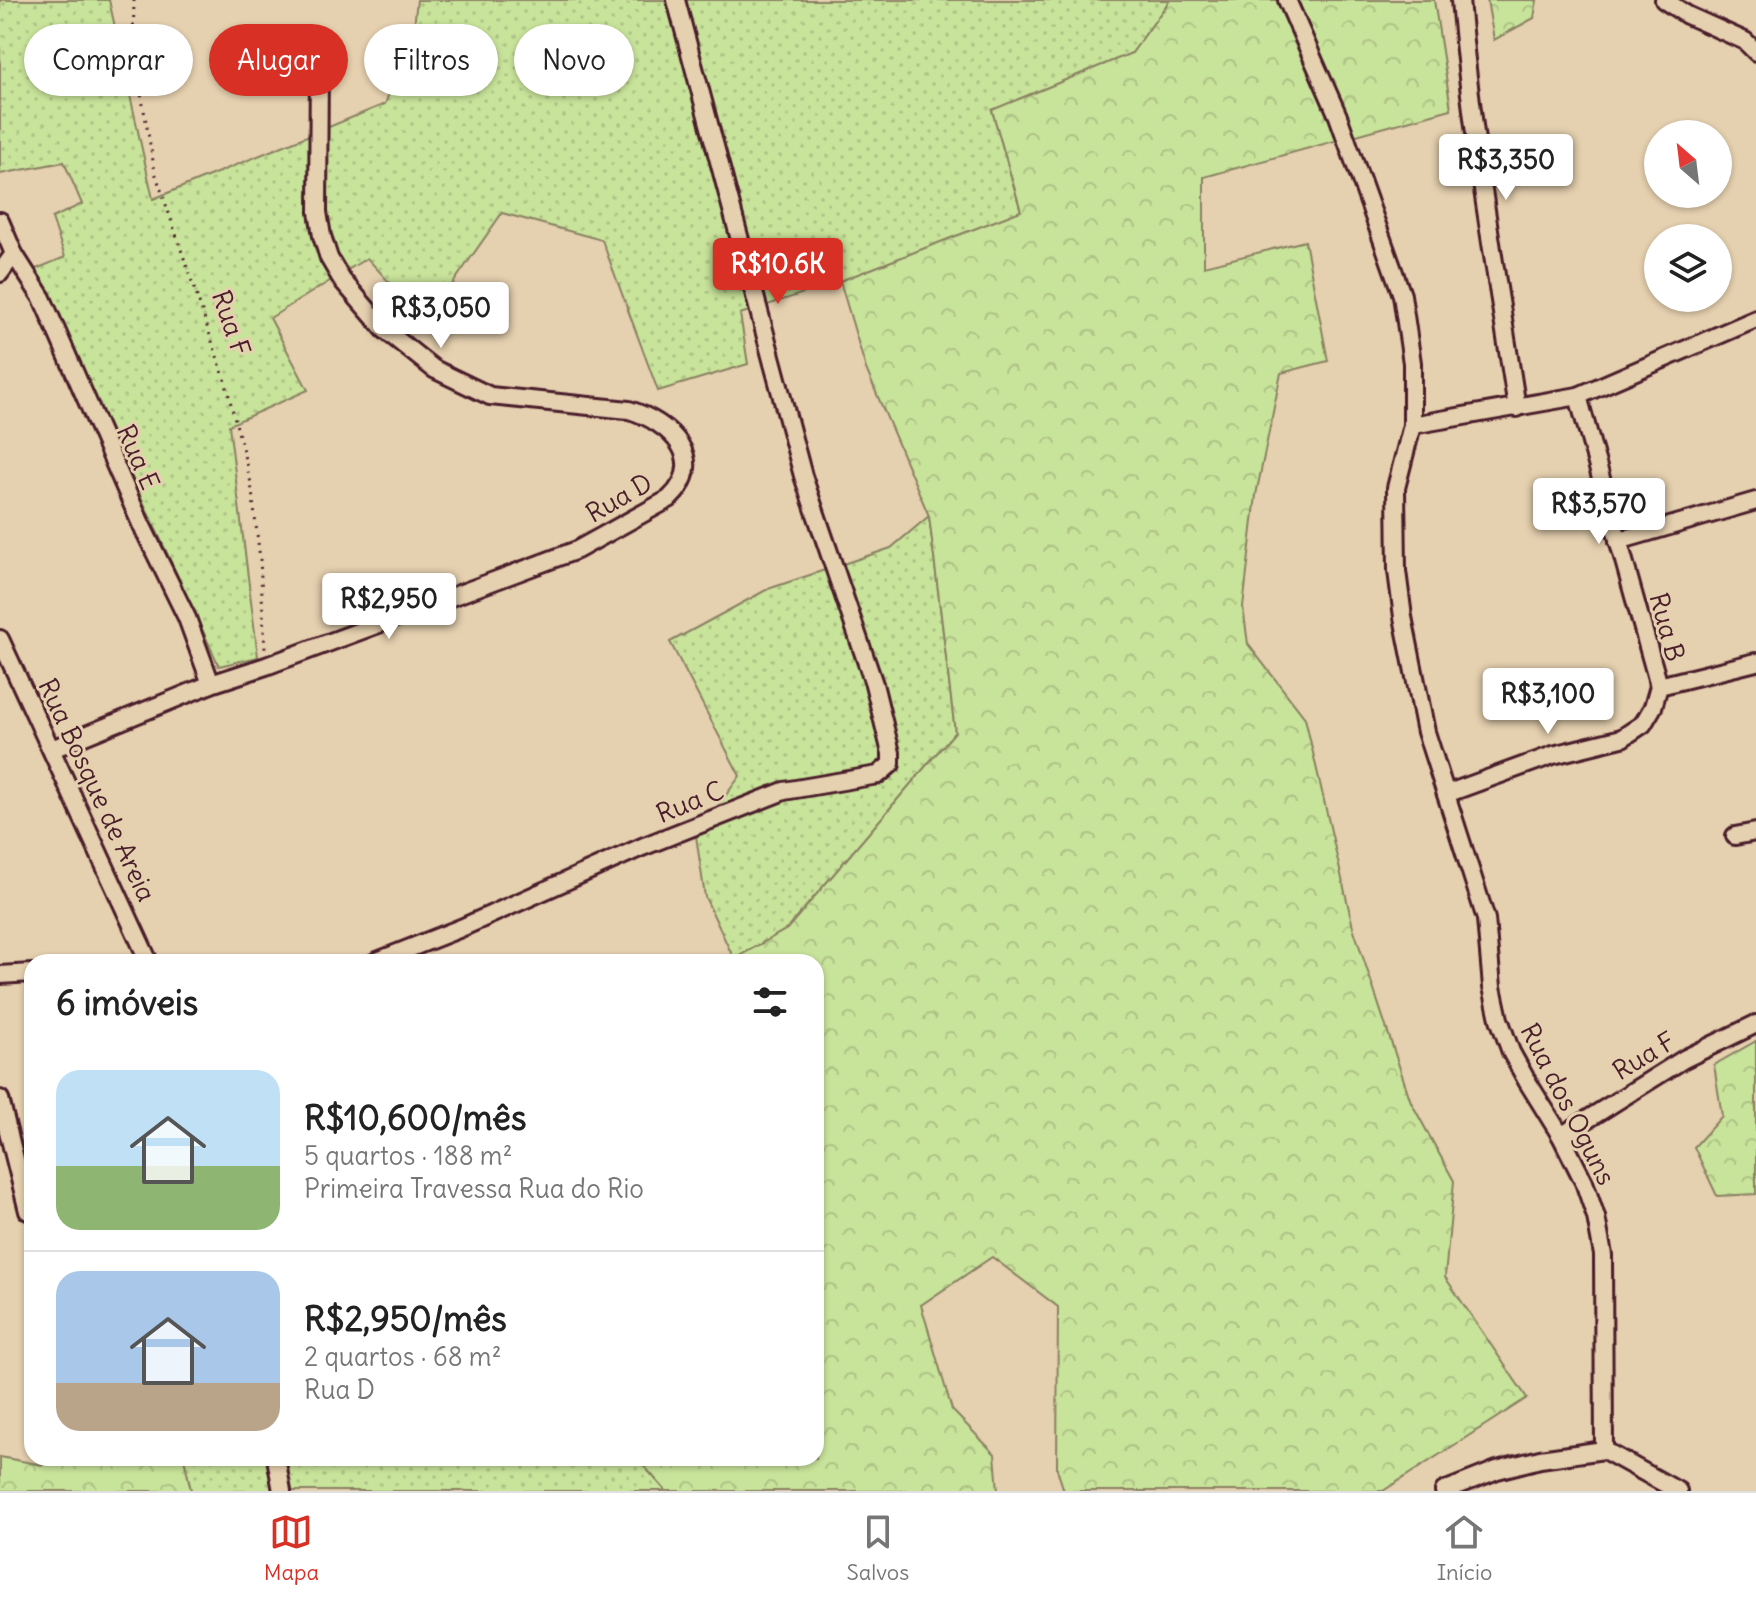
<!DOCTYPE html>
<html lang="pt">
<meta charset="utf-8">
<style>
body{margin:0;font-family:Delius,sans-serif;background:#f2f2f2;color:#222;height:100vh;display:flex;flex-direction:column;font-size:30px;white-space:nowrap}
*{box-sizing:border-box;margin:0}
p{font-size:26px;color:#767676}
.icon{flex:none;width:44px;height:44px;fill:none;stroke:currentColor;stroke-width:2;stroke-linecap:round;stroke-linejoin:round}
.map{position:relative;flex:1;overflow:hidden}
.sheet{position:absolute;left:24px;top:954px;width:800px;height:512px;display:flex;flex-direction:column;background:#fff;border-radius:24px;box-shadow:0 2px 6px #0004}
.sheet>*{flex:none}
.hud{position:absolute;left:24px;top:24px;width:800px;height:72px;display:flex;gap:16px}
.needle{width:52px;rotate:332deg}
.fabs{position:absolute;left:1644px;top:120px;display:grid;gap:16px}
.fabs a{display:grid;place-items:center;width:88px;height:88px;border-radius:50%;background:#fff;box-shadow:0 2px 6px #0004;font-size:40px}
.price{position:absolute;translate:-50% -68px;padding:0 18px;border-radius:8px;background:#fff;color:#222;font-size:26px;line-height:52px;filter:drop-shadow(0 2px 4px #0008)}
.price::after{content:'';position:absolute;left:50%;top:48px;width:24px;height:18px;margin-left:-12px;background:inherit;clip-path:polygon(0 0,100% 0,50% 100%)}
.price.selected{background:#d93025;color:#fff}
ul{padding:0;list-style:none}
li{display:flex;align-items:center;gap:24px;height:200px;padding:0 32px}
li+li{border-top:2px solid #e0e0e0}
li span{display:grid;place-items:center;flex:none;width:224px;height:160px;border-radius:24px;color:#555}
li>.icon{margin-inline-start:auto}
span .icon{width:96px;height:96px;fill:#fffc;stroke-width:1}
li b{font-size:34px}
h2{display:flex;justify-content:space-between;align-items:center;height:96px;padding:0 32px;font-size:34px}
.tag{padding:0 28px;border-radius:36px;background:#fff;box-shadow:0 2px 6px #0004;font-size:28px;line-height:72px}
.tag.selected{background:#d93025;color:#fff}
.tabs{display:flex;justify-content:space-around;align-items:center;height:112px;border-top:2px solid #e0e0e0;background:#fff;font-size:22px;color:#767676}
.tabs a{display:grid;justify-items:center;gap:4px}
.tabs .selected{color:#d93025}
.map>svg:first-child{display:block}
</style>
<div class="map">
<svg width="1756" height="1491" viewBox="0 0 1756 1491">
<defs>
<pattern id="grass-dots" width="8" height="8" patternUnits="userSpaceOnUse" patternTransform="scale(2)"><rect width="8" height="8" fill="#c8e39a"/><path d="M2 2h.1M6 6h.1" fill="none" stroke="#adc285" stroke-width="1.8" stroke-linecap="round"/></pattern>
<pattern id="forest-crowns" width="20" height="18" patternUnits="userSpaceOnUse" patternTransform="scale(2)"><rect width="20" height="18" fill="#c8e39a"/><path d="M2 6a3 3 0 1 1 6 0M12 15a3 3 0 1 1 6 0" fill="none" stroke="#adc285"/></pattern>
</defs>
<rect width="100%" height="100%" fill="#e5d0af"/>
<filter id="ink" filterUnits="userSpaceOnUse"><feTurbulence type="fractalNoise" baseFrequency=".0125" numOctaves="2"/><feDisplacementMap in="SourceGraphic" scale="16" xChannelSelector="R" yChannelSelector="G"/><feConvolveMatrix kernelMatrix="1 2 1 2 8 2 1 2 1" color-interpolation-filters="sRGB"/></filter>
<g filter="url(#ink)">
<g fill="url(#grass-dots)" stroke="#898162" stroke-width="2">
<polygon points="0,0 109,0 153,199 385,104 414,26 417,0 1170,0 1132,53 992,110 1021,211 840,281 740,314 748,364 658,391 602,240 502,213 426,322 367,258 270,318 308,390 229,425 258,657 219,666 36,269 65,257 52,218 82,204 64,162 0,174"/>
<polygon points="929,516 955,732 787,929 734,959 705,897 696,836 740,776 670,642 768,589 891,548"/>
<polygon points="192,1458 637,1458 666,1491 191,1491 184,1460"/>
</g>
<g fill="url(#forest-crowns)" stroke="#898162" stroke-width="2">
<polygon points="1170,0 1434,0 1451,109 1204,177 1204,266 1305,241 1328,361 1281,373 1256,495 1243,607 1248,644 1305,718 1353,927 1411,1102 1454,1181 1445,1277 1527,1398 1383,1491 1064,1491 1057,1469 1058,1307 992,1257 921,1305 952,1410 995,1454 998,1491 666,1491 637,1458 816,1458 816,962 729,962 787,929 955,732 929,516 866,369 840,281 1021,211 992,110 1132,53"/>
<polygon points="1487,0 1537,0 1534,18 1494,40"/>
<polygon points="1756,1041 1756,1194 1717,1196 1694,1147 1722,1116 1714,1065"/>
<polygon points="0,1457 43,1465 45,1458 184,1458 191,1491 0,1491"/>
</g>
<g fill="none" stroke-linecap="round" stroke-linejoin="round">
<g stroke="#4a1f2b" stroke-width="22">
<g id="street">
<polyline points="1287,0 1338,116 1402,295 1412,363 1412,425 1396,488 1397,571 1403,617 1426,732 1486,919 1492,987 1499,1019 1511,1052 1527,1081 1561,1136 1584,1182 1596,1217 1603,1255 1604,1450"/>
<path d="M1460,0C1472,137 1496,272 1517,408"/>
<polyline points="1664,0 1687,15 1745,41 1756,52"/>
<polyline points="0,221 14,254 42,298 141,524 187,618 211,684"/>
<polyline points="0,273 14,254"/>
<polyline points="1578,396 1659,686"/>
<polyline points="1412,425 1578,396 1756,319"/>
<polyline points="1618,541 1756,501"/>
<polyline points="0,639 149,962"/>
<polyline points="1659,686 1756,662"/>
<path d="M52,749L211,684L266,666L577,550L669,499C710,460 670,422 629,410L490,396L434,369L385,330L342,280L329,258L322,236L318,212L319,63"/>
<polyline points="1446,794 1553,755 1622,738 1643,724 1653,707 1659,686"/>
<polyline points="1735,836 1756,832"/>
<polyline points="375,962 461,928 642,847 784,791 878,775 891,764 891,753 874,684 803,476 676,0"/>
<polyline points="0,975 32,973"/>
<polyline points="0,1099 28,1211"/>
<polyline points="1561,1136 1684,1059 1756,1024"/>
<polyline points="276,1458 282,1491"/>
<polyline points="1444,1491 1497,1470 1540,1459 1604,1450 1678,1491"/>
</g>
</g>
<polyline stroke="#4a1f2b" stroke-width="3" stroke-dasharray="2 6" stroke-linecap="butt" points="134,0 133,49 155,172 225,380 251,483 260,559 265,650"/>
<use href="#street" stroke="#e5d0af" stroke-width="16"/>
</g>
</g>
<g text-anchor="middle" stroke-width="6" stroke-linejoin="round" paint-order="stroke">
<g font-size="26" fill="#4a1f2b" stroke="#e5d0af">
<text transform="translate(231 323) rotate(71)" y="9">Rua F</text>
<text transform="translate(138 457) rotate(66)" y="9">Rua E</text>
<text transform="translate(619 498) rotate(-30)" y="9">Rua D</text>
<text transform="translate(1667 627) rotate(75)" y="9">Rua B</text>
<text transform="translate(97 790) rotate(65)" y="9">Rua Bosque de Areia</text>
<text transform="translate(690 802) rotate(-22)" y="9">Rua C</text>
<text transform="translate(1644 1056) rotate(-31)" y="9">Rua F</text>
<text transform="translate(1568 1104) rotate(63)" y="9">Rua dos Oguns</text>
</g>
</g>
</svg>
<div class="fabs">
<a><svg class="needle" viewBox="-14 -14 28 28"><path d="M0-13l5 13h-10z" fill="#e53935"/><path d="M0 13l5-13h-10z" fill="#767676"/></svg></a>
<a><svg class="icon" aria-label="layers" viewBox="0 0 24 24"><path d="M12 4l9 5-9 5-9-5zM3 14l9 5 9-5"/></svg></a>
</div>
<b class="price" style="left:1506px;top:202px">R$3,350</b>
<b class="price selected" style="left:778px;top:306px">R$10.6K</b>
<b class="price" style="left:441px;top:350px">R$3,050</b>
<b class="price" style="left:1599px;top:546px">R$3,570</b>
<b class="price" style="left:389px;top:641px">R$2,950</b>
<b class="price" style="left:1548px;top:736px">R$3,100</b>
<div class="hud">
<a class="tag">Comprar</a>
<a class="tag selected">Alugar</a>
<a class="tag">Filtros</a>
<a class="tag">Novo</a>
</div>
<section class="sheet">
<h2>6 imóveis<svg class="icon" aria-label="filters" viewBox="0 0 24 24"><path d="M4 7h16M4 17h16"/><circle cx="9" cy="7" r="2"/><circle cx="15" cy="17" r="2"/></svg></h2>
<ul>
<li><span style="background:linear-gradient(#bfe0f5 60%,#8fb573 0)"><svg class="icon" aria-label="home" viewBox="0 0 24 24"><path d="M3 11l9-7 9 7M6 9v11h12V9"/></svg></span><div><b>R$10,600/mês</b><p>5 quartos · 188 m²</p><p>Primeira Travessa Rua do Rio</p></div></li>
<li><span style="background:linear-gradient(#a9c7e8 70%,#b9a48a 0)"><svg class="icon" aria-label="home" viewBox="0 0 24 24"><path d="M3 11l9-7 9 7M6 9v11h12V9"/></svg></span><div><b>R$2,950/mês</b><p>2 quartos · 68 m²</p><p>Rua D</p></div></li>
</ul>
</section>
</div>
<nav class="tabs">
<a class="selected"><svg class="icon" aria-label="map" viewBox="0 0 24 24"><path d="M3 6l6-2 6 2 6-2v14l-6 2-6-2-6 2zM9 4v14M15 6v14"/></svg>Mapa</a>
<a><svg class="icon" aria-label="saved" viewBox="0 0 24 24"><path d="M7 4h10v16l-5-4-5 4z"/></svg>Salvos</a>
<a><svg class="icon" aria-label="home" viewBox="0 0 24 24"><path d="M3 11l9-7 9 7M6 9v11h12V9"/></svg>Início</a>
</nav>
